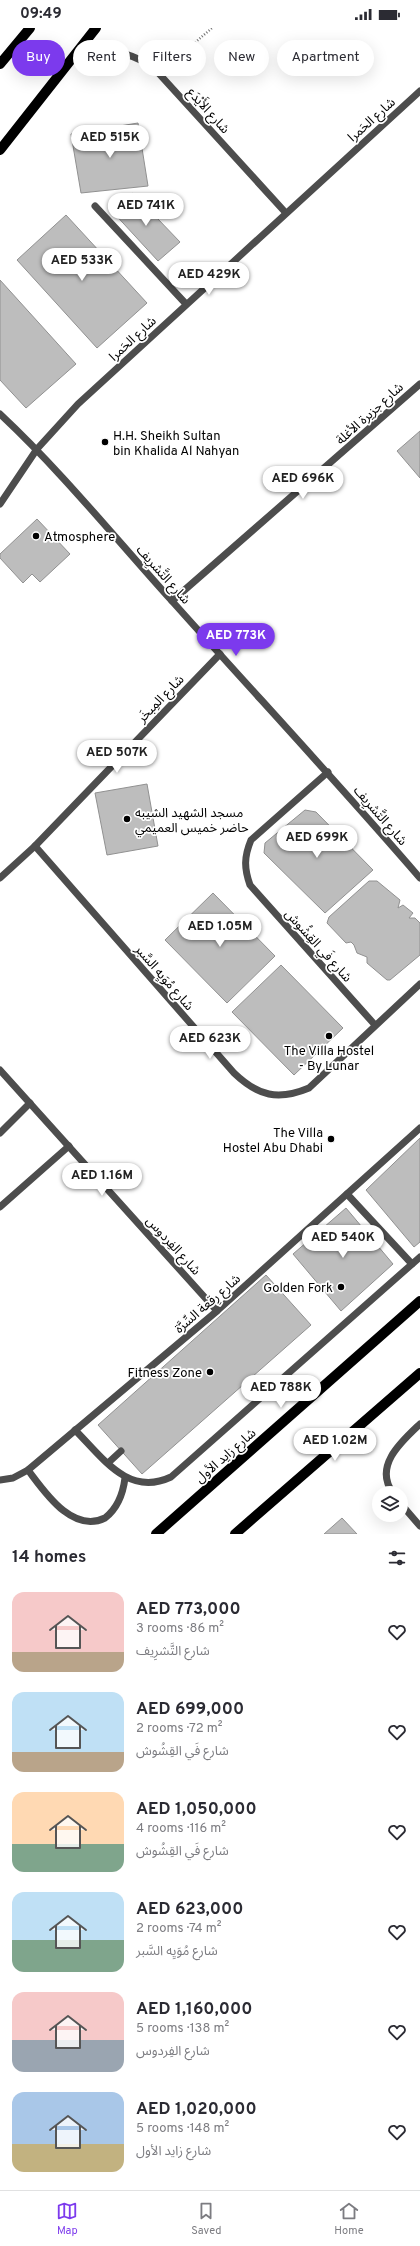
<!DOCTYPE html>
<meta charset="utf-8">
<style>
body{margin:0;font-family:Overpass,"Noto Sans Arabic",sans-serif;background:#f2f2f3;color:#2b2b33;height:100vh;display:flex;flex-direction:column;font-size:15px;white-space:nowrap}
*{box-sizing:border-box;margin:0}
p{font-size:13px;color:#7c7c81}
.icon{flex:none;width:22px;height:22px;fill:none;stroke:currentColor;stroke-width:2;stroke-linecap:round;stroke-linejoin:round}
.map{position:relative;height:1506px;overflow:hidden}
.sheet{display:flex;flex-direction:column;background:#fff;flex:1}
.sheet>*{flex:none}
.hud{position:absolute;left:12px;top:12px;width:396px;height:36px;display:flex;gap:8px}
.tools{position:absolute;left:372px;top:1458px;display:grid;gap:8px}
.tools a{display:grid;place-items:center;width:36px;height:36px;border-radius:50%;background:#fff;box-shadow:0 4px 16px #0002;font-size:20px}
.price{position:absolute;translate:-50% -34px;padding:0 9px;border-radius:14px;background:#fff;color:#222;font-size:13px;line-height:26px;filter:drop-shadow(0 1px 2px #0008)}
.price::after{content:'';position:absolute;left:50%;top:24px;width:12px;height:9px;margin-left:-6px;background:inherit;clip-path:polygon(0 0,100% 0,50% 100%)}
.price.active{background:#7c3aed;color:#fff}
ul{padding:0;list-style:none}
li{display:flex;align-items:center;gap:12px;height:100px;padding:0 12px}
li span{display:grid;place-items:center;flex:none;width:112px;height:80px;border-radius:12px;color:#555}
li>.icon{margin-inline-start:auto}
span .icon{width:48px;height:48px;fill:#fffc;stroke-width:1}
li b{font-size:17px}
h2{display:flex;justify-content:space-between;align-items:center;height:48px;padding:0 12px;font-size:17px}
.chip{padding:0 14px;border-radius:18px;background:#fff;box-shadow:0 4px 16px #0002;font-size:14px;line-height:36px}
.chip.active{background:#7c3aed;color:#fff}
.status{display:flex;justify-content:space-between;align-items:center;height:28px;padding:0 20px;background:#fff;direction:ltr}
.status svg{height:11px;fill:currentColor}
.tab-bar{display:flex;justify-content:space-around;align-items:center;height:56px;border-top:1px solid #e1e1e2;background:#fff;font-size:11px;color:#7c7c81}
.tab-bar a{display:grid;justify-items:center;gap:2px}
.tab-bar .active{color:#7c3aed}
.map>svg:first-child{display:block}
</style>
<div class="status"><b>09:49</b><svg viewBox="0 0 49 12"><path d="M0 12V9h3v3zM5 12V6h3v6zM10 12V3h3v9zM15 12V0h3v12zM26 1h20v11H26zM47 4h2v5h-2z"/></svg></div>
<div class="map">
<svg width="420" height="1506" viewBox="0 0 420 1506">
<rect width="100%" height="100%" fill="#fff"/>
<g fill="#bdbdbd" stroke="#919191">
<polygon points="138,95 148,158 81,165 71,106"/>
<polygon points="133,165 180,214 158,233 112,183"/>
<polygon points="66,187 147,275 97,320 17,232"/>
<polygon points="0,252 76,336 26,380 0,352"/>
<polygon points="420,403 420,450 397,423"/>
<polygon points="37,491 70,526 40,554 32,546 23,555 0,530 0,526"/>
<polygon points="147,756 158,818 107,827 95,765"/>
<polygon points="305,782 316,784 373,842 325,885 264,825 265,815"/>
<polygon points="369,853 377,853 400,872 398,880 403,877 413,885 409,890 415,890 420,895 420,927 390,952 387,952 367,935 367,929 357,925 354,917 351,914 346,915 327,895 329,889"/>
<polygon points="213,865 275,928 227,975 165,912"/>
<polygon points="281,937 343,1000 294,1047 232,984"/>
<polygon points="420,1110 420,1214 414,1219 366,1162"/>
<polygon points="346,1180 393,1236 341,1283 293,1226"/>
<polygon points="266,1247 311,1297 142,1446 98,1397"/>
<polygon points="342,1490 357,1506 324,1506"/>
</g>
<g fill="none" stroke-linecap="round" stroke-linejoin="round">
<polyline stroke="#6f6f6f" stroke-width="2.5" stroke-dasharray="1 2" stroke-linecap="butt" points="170,36 212,0"/>
<g stroke="#4d4d4d" stroke-width="7">
<path d="M76,24C106,19 126,23 152,38L285,184"/>
<polyline points="95,178 186,276"/>
<path d="M0,386C62,444 115,510 172,573C255,666 339,756 420,850"/>
<polyline points="0,476 37,421 78,376 420,63"/>
<polyline points="172,573 420,356"/>
<path d="M328,744L251,812C244,829 244,840 250,857L375,997"/>
<path d="M35,818L234,1045C258,1068 278,1073 309,1060L420,956"/>
<polyline points="0,850 35,818 220,626"/>
<polyline points="0,1042 217,1283"/>
<polyline points="0,1105 30,1075"/>
<polyline points="347,1166 412,1236"/>
<polyline points="0,1179 69,1118"/>
<path d="M75,1402C103,1430 128,1469 171,1449L420,1229"/>
<polyline points="108,1435 121,1423"/>
<path d="M28,1442C44,1463 72,1506 105,1490C118,1480 123,1466 125,1450"/>
<polyline points="0,1452 13,1450 28,1442 217,1283 420,1100"/>
<path d="M393,1465C373,1438 402,1413 420,1396"/>
<polyline points="401,1476 420,1498"/>
</g>
<g stroke="#000" stroke-width="10">
<polyline points="0,36 30,0"/>
<polyline points="0,122 96,0"/>
<polyline points="156,1506 420,1273"/>
<polyline points="235,1506 420,1345"/>
</g>
</g>
<g fill="#000" stroke="#fff" stroke-width="1.5">
<circle cx="105" cy="414" r="4"/>
<circle cx="36" cy="508" r="4"/>
<circle cx="127" cy="791" r="4"/>
<circle cx="329" cy="1008" r="4"/>
<circle cx="331" cy="1111" r="4"/>
<circle cx="341" cy="1259" r="4"/>
<circle cx="210" cy="1344" r="4"/>
</g>
<g text-anchor="middle" stroke-width="3.5" stroke-linejoin="round" paint-order="stroke">
<g font-size="13" fill="#000" stroke="#fff">
<text transform="translate(209 82) rotate(48)" y="5">شارع الأَيْدَع</text>
<text transform="translate(371 91) rotate(-42)" y="5">شارع الحَمرا</text>
<text transform="translate(132 310) rotate(-43)" y="5">شارع الحَمرا</text>
<text transform="translate(369 385) rotate(-42)" y="5">شارع جزيرة الأغلة</text>
<text transform="translate(164 546) rotate(48)" y="5">شارع التَّشرِيف</text>
<text transform="translate(160 670) rotate(-46)" y="5">شارع المِبخَر</text>
<text transform="translate(381 787) rotate(49)" y="5">شارع التَّشرِيف</text>
<text transform="translate(319 917) rotate(48)" y="5">شارع فَي القِشُوش</text>
<text transform="translate(165 949) rotate(49)" y="5">شارع مُوَيِه السَّبر</text>
<text transform="translate(174 1217) rotate(48)" y="5">شارع الفِردوس</text>
<text transform="translate(207 1275) rotate(-41)" y="5">شارع رِقعة السِّرَّة</text>
<text transform="translate(225 1427) rotate(-41)" y="5">شارع زايد الأول</text>
</g>
<g font-size="13" fill="#000" stroke="#fff" text-anchor="start">
<text x="113" y="412">H.H. Sheikh Sultan<tspan x="113" dy="15">bin Khalida Al Nahyan</tspan></text>
<text x="44" y="513">Atmosphere</text>
<text x="135" y="789">مسجد الشهيد الشيبه<tspan x="135" dy="15">حاضر خميس العميمي</tspan></text>
<text x="329" y="1027" text-anchor="middle">The Villa Hostel<tspan x="329" dy="15">- By Lunar</tspan></text>
<text x="323" y="1109" text-anchor="end">The Villa<tspan x="323" dy="15">Hostel Abu Dhabi</tspan></text>
<text x="333" y="1264" text-anchor="end">Golden Fork</text>
<text x="202" y="1349" text-anchor="end">Fitness Zone</text>
</g>
</g>
</svg>
<div class="tools">
<a><svg class="icon" aria-label="layers" viewBox="0 0 24 24"><path d="M12 4l9 5-9 5-9-5zM3 14l9 5 9-5"/></svg></a>
</div>
<b class="price" style="left:110px;top:131px">AED 515K</b>
<b class="price" style="left:146px;top:199px">AED 741K</b>
<b class="price" style="left:82px;top:254px">AED 533K</b>
<b class="price" style="left:209px;top:268px">AED 429K</b>
<b class="price" style="left:303px;top:472px">AED 696K</b>
<b class="price active" style="left:236px;top:629px">AED 773K</b>
<b class="price" style="left:117px;top:746px">AED 507K</b>
<b class="price" style="left:317px;top:831px">AED 699K</b>
<b class="price" style="left:220px;top:920px">AED 1.05M</b>
<b class="price" style="left:210px;top:1032px">AED 623K</b>
<b class="price" style="left:102px;top:1169px">AED 1.16M</b>
<b class="price" style="left:343px;top:1231px">AED 540K</b>
<b class="price" style="left:281px;top:1381px">AED 788K</b>
<b class="price" style="left:335px;top:1434px">AED 1.02M</b>
<div class="hud">
<a class="chip active">Buy</a>
<a class="chip">Rent</a>
<a class="chip">Filters</a>
<a class="chip">New</a>
<a class="chip">Apartment</a>
</div>
</div>
<section class="sheet">
<h2>14 homes<svg class="icon" aria-label="filters" viewBox="0 0 24 24"><path d="M4 7h16M4 17h16"/><circle cx="9" cy="7" r="2"/><circle cx="15" cy="17" r="2"/></svg></h2>
<ul>
<li><span style="background:linear-gradient(#f6c9c9 75%,#b9a48a 0)"><svg class="icon" aria-label="home" viewBox="0 0 24 24"><path d="M3 11l9-7 9 7M6 9v11h12V9"/></svg></span><div><b>AED 773,000</b><p>3 rooms · 86 m²</p><p>شارع التَّشرِيف</p></div><svg class="icon" aria-label="heart" viewBox="0 0 24 24"><path d="M12 20l-8-8c-3-5 5-10 8-4 3-6 11-1 8 4z"/></svg></li>
<li><span style="background:linear-gradient(#bfe0f5 75%,#b9a48a 0)"><svg class="icon" aria-label="home" viewBox="0 0 24 24"><path d="M3 11l9-7 9 7M6 9v11h12V9"/></svg></span><div><b>AED 699,000</b><p>2 rooms · 72 m²</p><p>شارع فَي القِشُوش</p></div><svg class="icon" aria-label="heart" viewBox="0 0 24 24"><path d="M12 20l-8-8c-3-5 5-10 8-4 3-6 11-1 8 4z"/></svg></li>
<li><span style="background:linear-gradient(#ffd9b3 65%,#7fa58c 0)"><svg class="icon" aria-label="home" viewBox="0 0 24 24"><path d="M3 11l9-7 9 7M6 9v11h12V9"/></svg></span><div><b>AED 1,050,000</b><p>4 rooms · 116 m²</p><p>شارع فَي القِشُوش</p></div><svg class="icon" aria-label="heart" viewBox="0 0 24 24"><path d="M12 20l-8-8c-3-5 5-10 8-4 3-6 11-1 8 4z"/></svg></li>
<li><span style="background:linear-gradient(#bfe0f5 60%,#7fa58c 0)"><svg class="icon" aria-label="home" viewBox="0 0 24 24"><path d="M3 11l9-7 9 7M6 9v11h12V9"/></svg></span><div><b>AED 623,000</b><p>2 rooms · 74 m²</p><p>شارع مُوَيِه السَّبر</p></div><svg class="icon" aria-label="heart" viewBox="0 0 24 24"><path d="M12 20l-8-8c-3-5 5-10 8-4 3-6 11-1 8 4z"/></svg></li>
<li><span style="background:linear-gradient(#f6c9c9 60%,#9aa5b1 0)"><svg class="icon" aria-label="home" viewBox="0 0 24 24"><path d="M3 11l9-7 9 7M6 9v11h12V9"/></svg></span><div><b>AED 1,160,000</b><p>5 rooms · 138 m²</p><p>شارع الفِردوس</p></div><svg class="icon" aria-label="heart" viewBox="0 0 24 24"><path d="M12 20l-8-8c-3-5 5-10 8-4 3-6 11-1 8 4z"/></svg></li>
<li><span style="background:linear-gradient(#a9c7e8 65%,#c2b280 0)"><svg class="icon" aria-label="home" viewBox="0 0 24 24"><path d="M3 11l9-7 9 7M6 9v11h12V9"/></svg></span><div><b>AED 1,020,000</b><p>5 rooms · 148 m²</p><p>شارع زايد الأول</p></div><svg class="icon" aria-label="heart" viewBox="0 0 24 24"><path d="M12 20l-8-8c-3-5 5-10 8-4 3-6 11-1 8 4z"/></svg></li>
</ul>
</section>
<nav class="tab-bar">
<a class="active"><svg class="icon" aria-label="map" viewBox="0 0 24 24"><path d="M3 6l6-2 6 2 6-2v14l-6 2-6-2-6 2zM9 4v14M15 6v14"/></svg>Map</a>
<a><svg class="icon" aria-label="saved" viewBox="0 0 24 24"><path d="M7 4h10v16l-5-4-5 4z"/></svg>Saved</a>
<a><svg class="icon" aria-label="home" viewBox="0 0 24 24"><path d="M3 11l9-7 9 7M6 9v11h12V9"/></svg>Home</a>
</nav>
